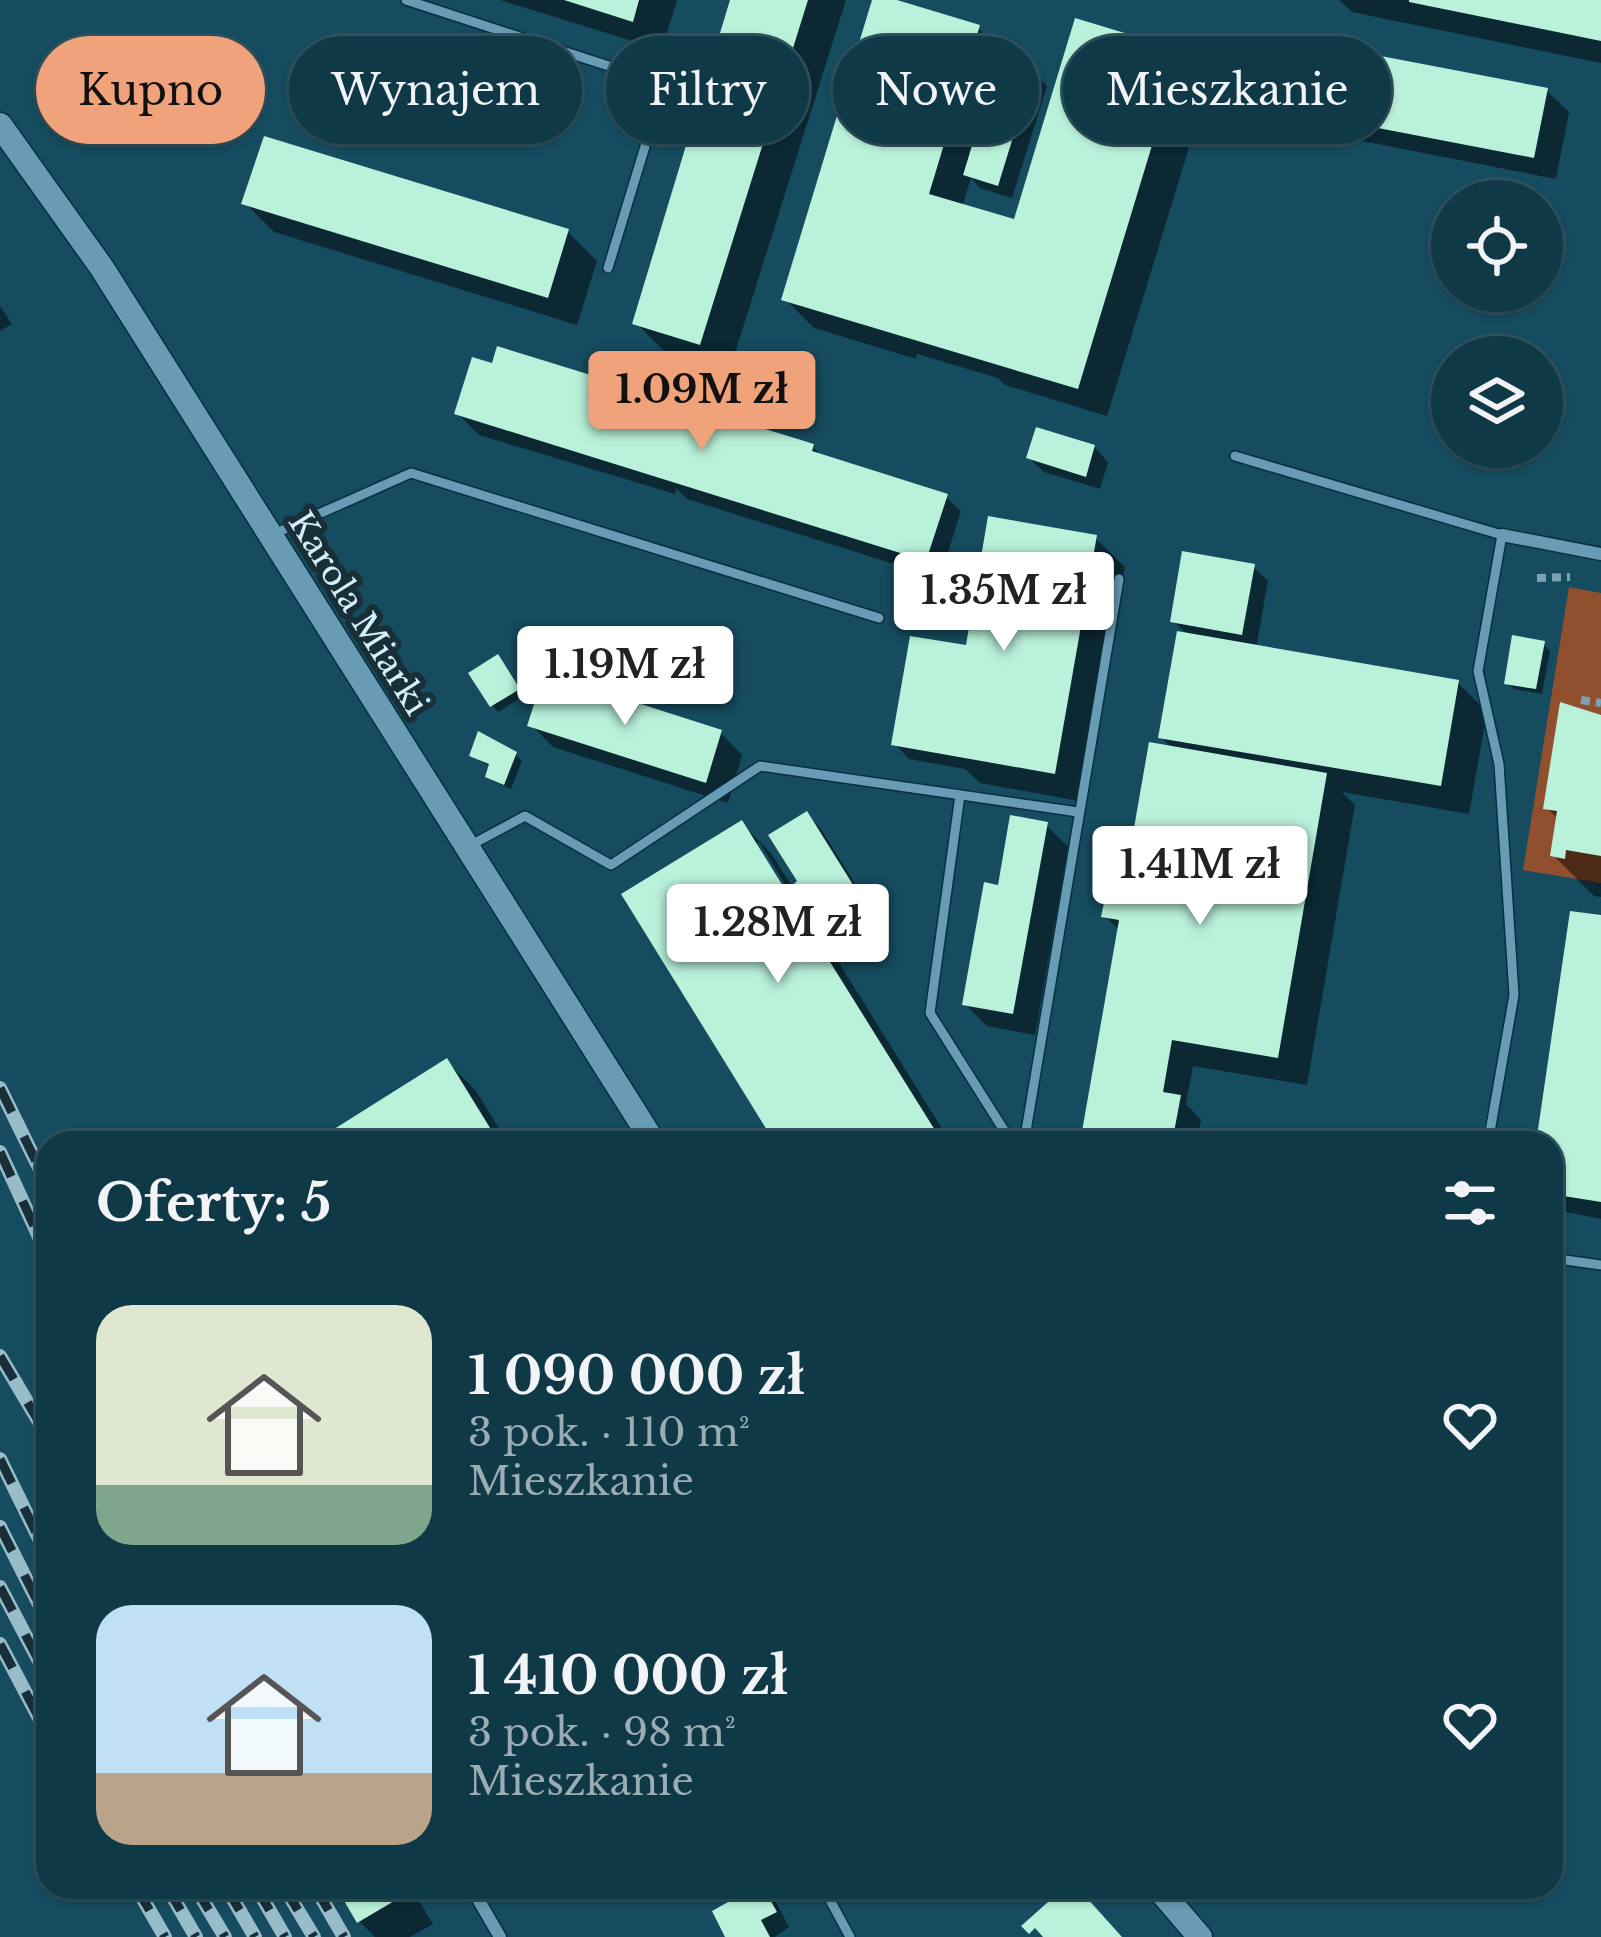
<!DOCTYPE html>
<html lang="pl">
<meta charset="utf-8">
<style>
body{margin:0;font-family:"Libre Baskerville",serif;background:#19404f;color:#f1f3f6;height:100vh;display:flex;flex-direction:column;font-size:45px;white-space:nowrap}
*{box-sizing:border-box;margin:0}
p{font-size:39px;color:#9cacb4}
.icon{flex:none;width:66px;height:66px;fill:none;stroke:currentColor;stroke-width:2;stroke-linecap:round;stroke-linejoin:round}
.map{position:relative;flex:1;overflow:hidden}
.panel{position:absolute;left:36px;top:1131px;width:1527px;height:768px;display:flex;flex-direction:column;background:#103948;border-radius:36px;box-shadow:0 3px 9px #0004,0 0 0 3px #305360}
.panel>*{flex:none}
.hud{position:absolute;left:36px;top:36px;width:1530px;height:108px;display:flex;gap:24px}
.fabs{position:absolute;left:1431px;top:180px;display:grid;gap:24px}
.fabs a{display:grid;place-items:center;width:132px;height:132px;border-radius:50%;background:#103948;box-shadow:0 3px 9px #0004,0 0 0 3px #305360;font-size:60px}
.price{position:absolute;translate:-50% -102px;padding:0 27px;border-radius:12px;background:#fff;color:#222;font-size:39px;line-height:78px;filter:drop-shadow(0 3px 6px #0008)}
.price::after{content:'';position:absolute;left:50%;top:72px;width:36px;height:27px;margin-left:-18px;background:inherit;clip-path:polygon(0 0,100% 0,50% 100%)}
.price.on{background:#f0a27a;color:#111}
ul{padding:0;list-style:none}
li{display:flex;align-items:center;gap:36px;height:300px;padding:0 60px}
li span{display:grid;place-items:center;flex:none;width:336px;height:240px;border-radius:36px;color:#555}
li>.icon{margin-inline-start:auto}
span .icon{width:144px;height:144px;fill:#fffc;stroke-width:1}
li b{font-size:51px}
h2{display:flex;justify-content:space-between;align-items:center;height:144px;padding:0 60px;font-size:51px}
.chip{padding:0 42px;border-radius:54px;background:#103948;box-shadow:0 3px 9px #0004,0 0 0 3px #305360;font-size:42px;line-height:108px}
.chip.on{background:#f0a27a;color:#111}
.map>svg:first-child{display:block}
</style>
<div class="map">
<svg width="1601" height="1937" viewBox="0 0 1601 1937">
<rect width="100%" height="100%" fill="#164c60"/>
<polygon fill="#91502d" points="1569,587 1601,593 1601,883 1523,870"/>
<g fill="#0007" fill-rule="evenodd">
<polygon points="500,0 677,0 662,50"/>
<polygon points="733,0 846,0 729,372 665,352 636,323"/>
<polygon points="875,0 978,28 1007,57 1005,63 1033,72 1047,86 1012,198 980,188 971,178 962,207 1013,222 1180,52 1209,82 1107,416 1005,385 998,378 917,354 916,359 814,328 785,299"/>
<polygon points="1339,0 1601,0 1601,63 1352,12"/>
<polygon points="1546,90 1569,112 1556,179 1352,139 1329,117"/>
<polygon points="245,203 568,232 597,261 577,325 274,232"/>
<polygon points="0,306 12,324 0,331"/>
<polygon points="592,378 616,402 678,421 813,447 824,458 946,497 961,511 941,574 915,566 913,570 687,499 676,488 675,494 479,435 457,413"/>
<polygon points="1094,447 1108,462 1100,489 1044,472 1029,458"/>
<polygon points="1095,538 1125,567 1084,802 980,783 965,769 909,759 895,744"/>
<polygon points="1253,567 1268,581 1256,648 1458,683 1487,712 1469,814 1342,792 1355,805 1307,1085 1193,1066 1186,1104 1201,1120 1197,1143 1083,1143 1120,931 1105,916 1127,889 1174,750 1161,737 1189,636 1173,621"/>
<polygon points="1543,644 1550,651 1542,694 1514,689 1507,683"/>
<polygon points="504,664 524,696 498,712 492,705"/>
<polygon points="1601,720 1601,897 1594,896 1553,855 1559,820 1547,808"/>
<polygon points="531,725 720,732 742,755 728,803 553,747"/>
<polygon points="516,755 522,761 511,789 495,782 488,776 491,767 472,756"/>
<path d="M807,814L821,829L882,927L847,949L833,935L815,906L808,913L951,1143H779L741,823L771,853L793,888L800,881ZM759,842L801,910L796,913L754,845Z"/>
<polygon points="1046,825 1068,847 1035,1035 987,1026 965,1004 1000,888"/>
<polygon points="1601,918 1601,1219 1551,1209 1551,1143 1539,1143"/>
<polygon points="447,1062 476,1091 508,1143 317,1143"/>
<polygon points="339,1887 411,1887 433,1924 410,1937 375,1937 359,1921"/>
<polygon points="761,1887 776,1902 789,1927 775,1937 728,1937"/>
</g>
<g fill="#b9f1da">
<polygon points="564,0 639,0 633,22"/>
<polygon points="730,0 808,0 700,345 632,324"/>
<polygon points="872,0 897,0 980,25 929,194 1014,219 1075,18 1181,50 1078,389 781,300"/>
<polygon points="1409,0 1601,0 1601,41 1409,2"/>
<polygon points="1339,48 1548,88 1534,158 1326,118"/>
<polygon points="999,58 1034,69 998,186 963,175"/>
<polygon points="264,136 569,229 548,298 241,204"/>
<polygon points="497,346 594,376 588,393 680,419 685,404 814,444 812,451 948,494 926,561 454,414 472,357 492,363"/>
<polygon points="1036,427 1095,445 1086,477 1026,458"/>
<polygon points="988,516 1097,535 1055,774 891,745 910,636 966,645"/>
<polygon points="1182,551 1255,564 1242,635 1170,622"/>
<polygon points="1177,631 1459,680 1441,786 1158,738"/>
<polygon points="1512,635 1545,641 1536,689 1504,684"/>
<polygon points="498,654 520,689 490,707 468,673"/>
<polygon points="544,673 722,730 706,783 527,726"/>
<polygon points="1560,702 1601,715 1601,856 1566,850 1565,859 1550,856 1557,811 1543,809"/>
<polygon points="478,731 517,752 504,785 485,777 489,764 469,756"/>
<polygon points="1149,742 1327,773 1278,1058 1172,1040 1163,1092 1181,1095 1172,1143 1080,1143 1119,920 1101,917 1108,883 1124,885"/>
<polygon points="807,811 870,912 830,937 802,891 792,901 943,1143 775,1143 621,894 742,820 786,891 797,881 768,835"/>
<polygon points="1010,815 1048,822 1013,1014 962,1005 984,882 998,885"/>
<polygon points="1570,911 1601,915 1601,1202 1551,1194 1551,1143 1536,1143"/>
<polygon points="447,1058 495,1136 484,1143 312,1143"/>
<polygon points="336,1887 402,1887 406,1894 357,1923"/>
<polygon points="755,1887 763,1887 777,1912 761,1920 770,1937 725,1937 712,1911"/>
<polygon points="1065,1887 1077,1887 1122,1937 1043,1937 1035,1928 1029,1934 1021,1926"/>
</g>
<g fill="none" stroke-linecap="round" stroke-linejoin="round">
<g stroke="#063040" stroke-width="12">
<g id="lane">
<polyline points="406,0 664,84 608,268"/>
<polyline points="1235,456 1502,535 1478,671 1499,764 1514,995 1488,1143"/>
<polyline points="276,533 411,473 879,618"/>
<polyline points="960,795 930,1013 1012,1143"/>
<polyline points="471,845 525,816 611,865 760,766 1078,812"/>
<polyline points="1024,1143 1119,579"/>
<polyline points="1551,1258 1601,1265"/>
<polyline points="823,1887 850,1937"/>
</g>
</g>
<g stroke="#063040" stroke-width="15">
<g id="street">
<polyline points="1502,535 1601,554"/>
<polyline points="471,1887 500,1937"/>
</g>
</g>
<g stroke="#063040" stroke-width="27">
<g id="secondary">
<polyline points="0,125 102,268 654,1143"/>
<polyline points="1157,1887 1200,1937"/>
</g>
</g>
<g stroke="#7ba2b2" stroke-width="8" stroke-dasharray="9 6" stroke-linecap="butt">
<polyline points="1537,578 1570,577"/>
<polyline points="1581,700 1601,703"/>
</g>
<use href="#lane" stroke="#689cb4" stroke-width="9"/>
<use href="#street" stroke="#689cb4" stroke-width="12"/>
<use href="#secondary" stroke="#689cb4" stroke-width="24"/>
<g stroke="#99bccb" stroke-width="14">
<g id="rail">
<polyline points="0,1088 48,1186"/>
<polyline points="0,1152 41,1241"/>
<polyline points="0,1356 48,1437"/>
<polyline points="0,1459 48,1557"/>
<polyline points="0,1527 48,1622"/>
<polyline points="0,1587 48,1678"/>
<polyline points="0,1644 48,1735"/>
<polyline points="136,1887 165,1937"/>
<polyline points="167,1887 196,1937"/>
<polyline points="195,1887 225,1937"/>
<polyline points="226,1887 255,1937"/>
<polyline points="256,1887 285,1937"/>
<polyline points="284,1887 314,1937"/>
<polyline points="315,1887 344,1937"/>
</g>
</g>
<use href="#rail" stroke="#192f38" stroke-width="9" stroke-dasharray="27" stroke-linecap="butt"/>
</g>
<g text-anchor="middle" stroke-width="12" stroke-linejoin="round" paint-order="stroke">
<g font-size="33" fill="#d4eefb" stroke="#192f38">
<text transform="translate(359 613) rotate(58)" y="12">Karola Miarki</text>
</g>
</g>
</svg>
<div class="fabs">
<a><svg class="icon" aria-label="locate" viewBox="0 0 24 24"><circle cx="12" cy="12" r="6"/><path d="M12 2v4M12 18v4M2 12h4M18 12h4"/></svg></a>
<a><svg class="icon" aria-label="layers" viewBox="0 0 24 24"><path d="M12 4l9 5-9 5-9-5zM3 14l9 5 9-5"/></svg></a>
</div>
<b class="price on" style="left:702px;top:453px">1.09M zł</b>
<b class="price" style="left:1004px;top:654px">1.35M zł</b>
<b class="price" style="left:625px;top:728px">1.19M zł</b>
<b class="price" style="left:1200px;top:928px">1.41M zł</b>
<b class="price" style="left:778px;top:986px">1.28M zł</b>
<div class="hud">
<a class="chip on">Kupno</a>
<a class="chip">Wynajem</a>
<a class="chip">Filtry</a>
<a class="chip">Nowe</a>
<a class="chip">Mieszkanie</a>
</div>
<section class="panel">
<h2>Oferty: 5<svg class="icon" aria-label="filters" viewBox="0 0 24 24"><path d="M4 7h16M4 17h16"/><circle cx="9" cy="7" r="2"/><circle cx="15" cy="17" r="2"/></svg></h2>
<ul>
<li><span style="background:linear-gradient(#dfe7d0 75%,#7fa58c 0)"><svg class="icon" aria-label="home" viewBox="0 0 24 24"><path d="M3 11l9-7 9 7M6 9v11h12V9"/></svg></span><div><b>1 090 000 zł</b><p>3 pok. · 110 m²</p><p>Mieszkanie</p></div><svg class="icon" aria-label="heart" viewBox="0 0 24 24"><path d="M12 20l-8-8c-3-5 5-10 8-4 3-6 11-1 8 4z"/></svg></li>
<li><span style="background:linear-gradient(#bfe0f5 70%,#b9a48a 0)"><svg class="icon" aria-label="home" viewBox="0 0 24 24"><path d="M3 11l9-7 9 7M6 9v11h12V9"/></svg></span><div><b>1 410 000 zł</b><p>3 pok. · 98 m²</p><p>Mieszkanie</p></div><svg class="icon" aria-label="heart" viewBox="0 0 24 24"><path d="M12 20l-8-8c-3-5 5-10 8-4 3-6 11-1 8 4z"/></svg></li>
</ul>
</section>
</div>
